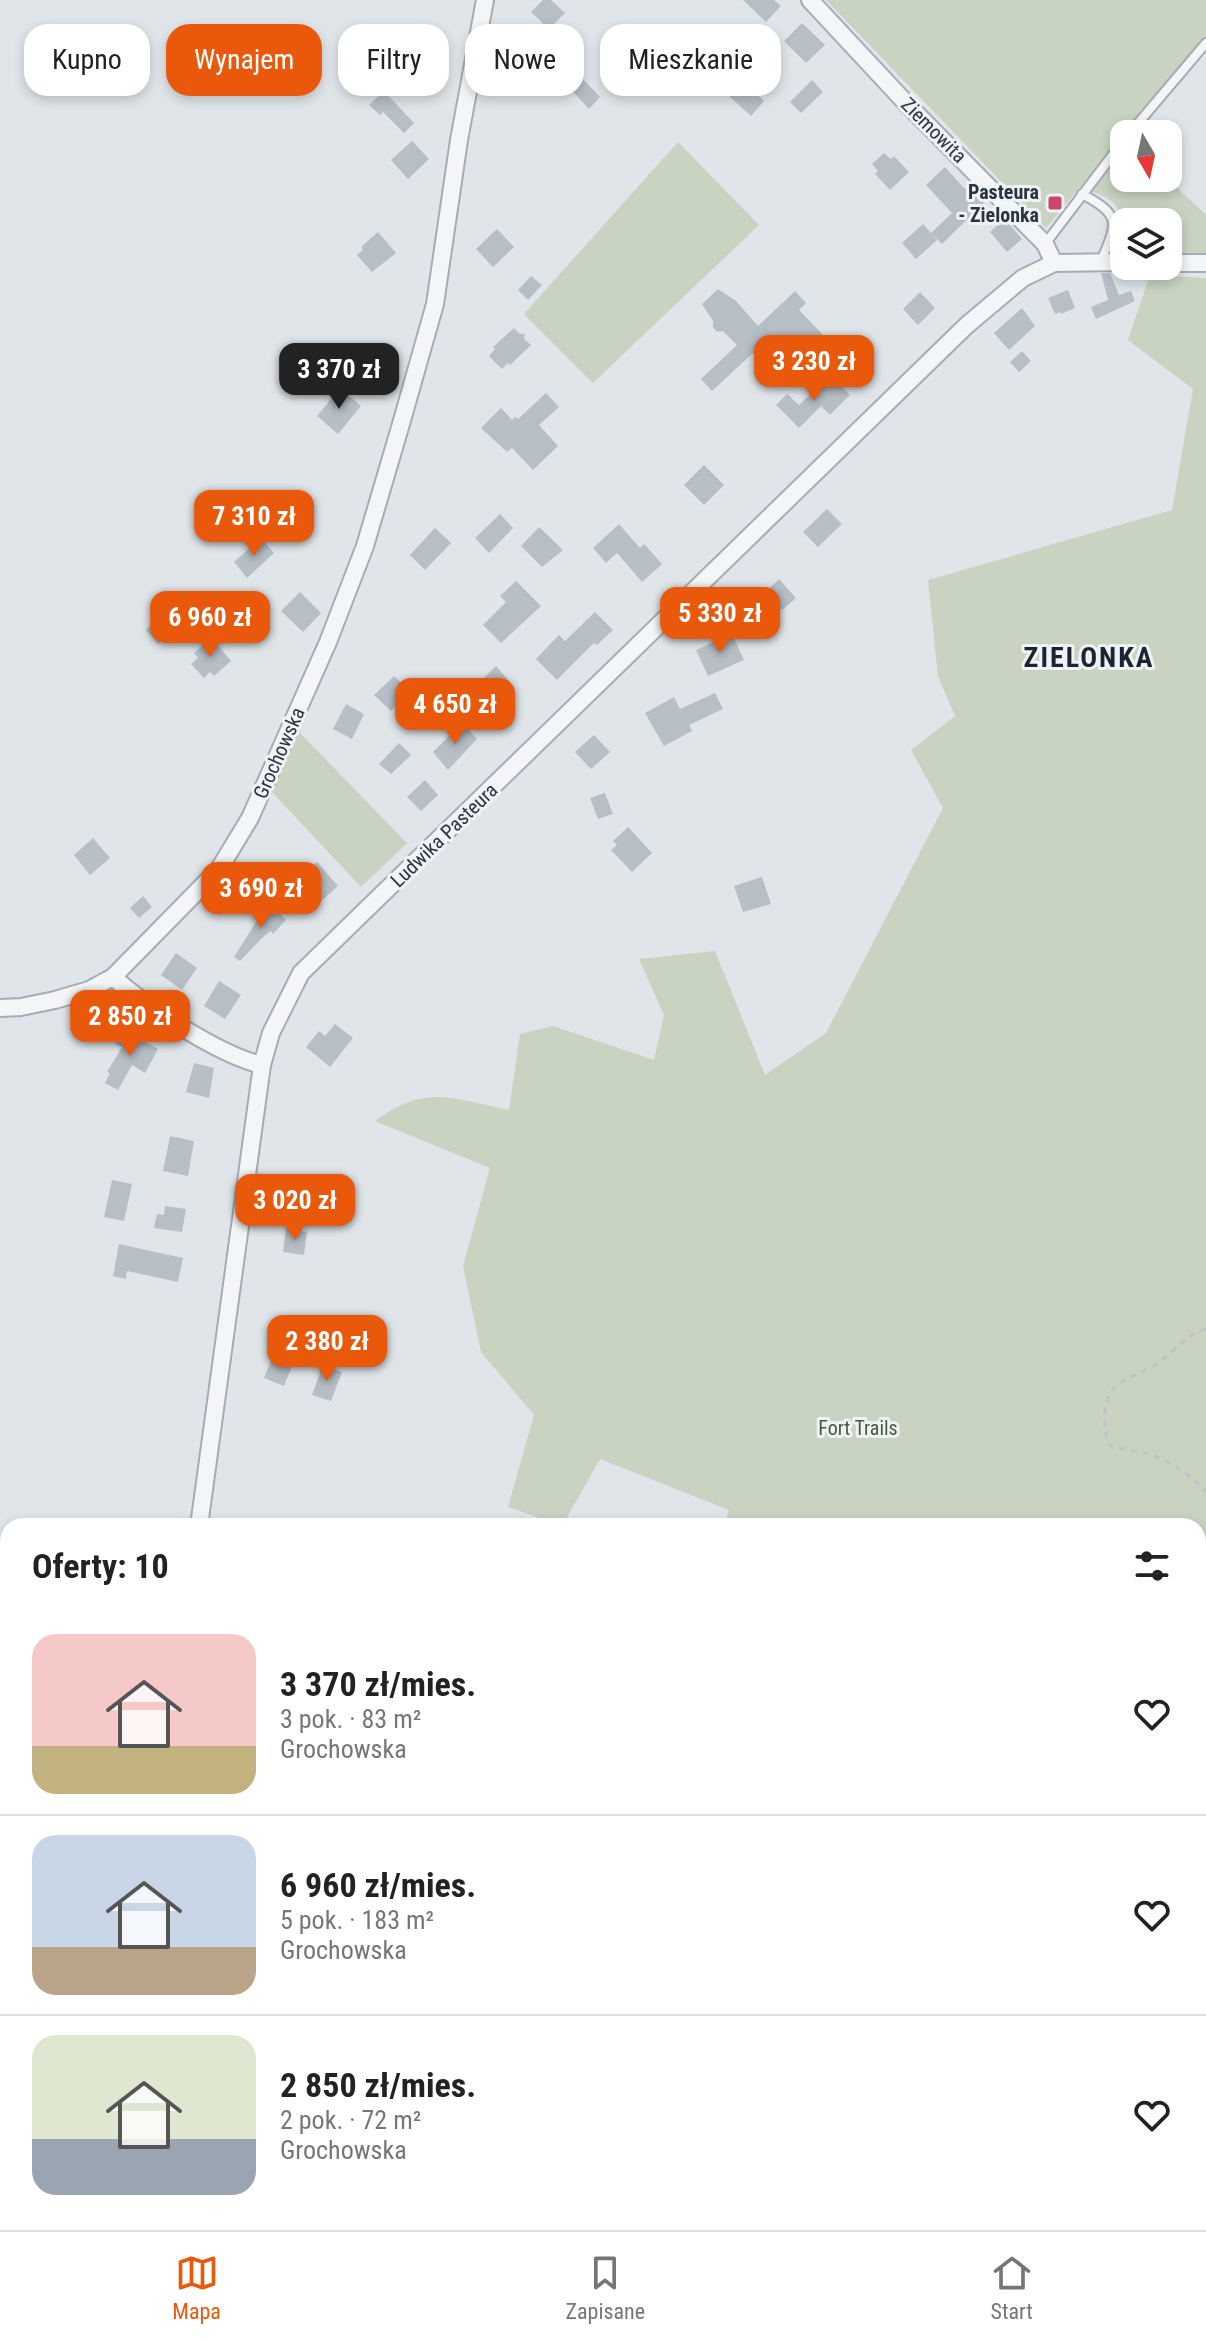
<!DOCTYPE html>
<html lang="pl">
<meta charset="utf-8">
<style>
body{margin:0;font-family:"Roboto Condensed",sans-serif;background:#f2f2f2;color:#222;height:100vh;display:flex;flex-direction:column;font-size:30px;white-space:nowrap}
*{box-sizing:border-box;margin:0}
p{font-size:26px;color:#767676}
.icon{flex:none;width:44px;height:44px;fill:none;stroke:currentColor;stroke-width:2;stroke-linecap:round;stroke-linejoin:round}
.map{position:relative;flex:1;overflow:hidden}
.drawer{position:absolute;left:0px;top:1518px;width:1206px;height:712px;display:flex;flex-direction:column;background:#fff;border-radius:24px 24px 0 0;box-shadow:0 4px 12px #0003}
.drawer>*{flex:none}
.hud{position:absolute;left:24px;top:24px;width:800px;height:72px;display:flex;gap:16px}
.needle{width:52px;rotate:171deg}
.fabs{position:absolute;left:1110px;top:120px;display:grid;gap:16px}
.fabs a{display:grid;place-items:center;width:72px;height:72px;border-radius:16px;background:#fff;box-shadow:0 4px 12px #0003;font-size:40px}
.price{position:absolute;translate:-50% -68px;padding:0 18px;border-radius:16px;background:#ea580c;color:#fff;font-size:26px;line-height:52px;filter:drop-shadow(0 2px 4px #0008)}
.price::after{content:'';position:absolute;left:50%;top:48px;width:24px;height:18px;margin-left:-12px;background:inherit;clip-path:polygon(0 0,100% 0,50% 100%)}
.price.current{background:#222;color:#fff}
ul{padding:0;list-style:none}
li{display:flex;align-items:center;gap:24px;height:200px;padding:0 32px}
li+li{border-top:2px solid #e0e0e0}
li span{display:grid;place-items:center;flex:none;width:224px;height:160px;border-radius:24px;color:#555}
li>.icon{margin-inline-start:auto}
span .icon{width:96px;height:96px;fill:#fffc;stroke-width:1}
li b{font-size:34px}
h2{display:flex;justify-content:space-between;align-items:center;height:96px;padding:0 32px;font-size:34px}
.pill{padding:0 28px;border-radius:24px;background:#fff;box-shadow:0 4px 12px #0003;font-size:28px;line-height:72px}
.pill.current{background:#ea580c;color:#fff}
.dock{display:flex;justify-content:space-around;align-items:center;height:112px;border-top:2px solid #e0e0e0;background:#fff;font-size:22px;color:#767676}
.dock a{display:grid;justify-items:center;gap:4px}
.dock .current{color:#ea580c}
.map>svg:first-child{display:block}
</style>
<div class="map">
<svg width="1206" height="2230" viewBox="0 0 1206 2230">
<rect width="100%" height="100%" fill="#e0e5e9"/>
<g fill="#c8d3c1">
<polygon points="826,0 1206,0 1206,36 1046,228"/>
<polygon points="678,142 759,225 593,383 524,314"/>
<path d="M1124,151V178H1167L1206,215V255L1168,254V222H1124V252H1111C1127,220 1127,203 1090,191Z"/>
<path d="M1150,275L1206,278V2230H259L237,2222H1198V1526H724L729,1510L600,1459L562,1526L508,1507L534,1415L481,1352L463,1266L490,1168L375,1121C426,1083 453,1099 509,1110L520,1034L553,1026L654,1060L664,1015L639,959L715,951L765,1075L826,1033L943,808L911,750L955,716L938,676L928,580L1172,510L1193,389L1128,340Z"/>
<polygon points="298,731 407,843 361,887 271,791"/>
<polygon points="8,1704 8,2138 0,2136 0,1706"/>
</g>
<g fill="none" stroke-linecap="round" stroke-linejoin="round">
<g stroke="#9cb7c8" stroke-width="5">
<polyline points="0,2169 8,2171"/>
<polyline points="174,2222 200,2230"/>
</g>
</g>
<g fill="#b7bfc6">
<polygon points="543,0 551,0 565,13 549,29 531,12"/>
<polygon points="743,0 774,0 781,6 766,22"/>
<polygon points="802,23 825,45 806,63 784,41"/>
<polygon points="721,47 732,58 719,72 708,61"/>
<polygon points="551,52 558,59 561,56 600,97 589,109 543,59"/>
<polygon points="812,80 823,92 801,113 790,102"/>
<polygon points="744,81 764,101 751,116 729,96"/>
<polygon points="384,91 414,123 404,133 383,112 380,115 369,105"/>
<polygon points="412,141 429,159 408,179 391,160"/>
<polygon points="884,153 891,159 894,156 909,172 890,190 875,174 878,171 872,164"/>
<polygon points="945,167 963,187 972,193 975,190 986,201 942,244 931,233 952,213 926,185"/>
<polygon points="1005,219 1022,239 1007,252 990,232"/>
<polygon points="923,224 937,240 916,259 902,243"/>
<polygon points="497,229 514,247 493,267 476,249"/>
<polygon points="378,232 396,253 372,272 357,255 363,250 361,247"/>
<polygon points="1101,273 1110,273 1119,295 1131,291 1135,301 1096,319 1091,307 1108,300"/>
<polygon points="531,276 542,285 528,300 518,290"/>
<polygon points="718,289 736,301 758,326 795,291 806,303 799,310 826,338 780,382 753,353 712,391 701,379 737,345 723,331 717,332 713,327 713,321 702,304"/>
<polygon points="1068,290 1075,308 1061,314 1060,312 1055,314 1048,298"/>
<polygon points="920,292 935,308 918,325 903,309"/>
<polygon points="1022,308 1035,326 1009,350 994,333"/>
<polygon points="514,328 520,334 525,334 524,339 531,345 510,365 508,363 502,369 489,356 495,349 493,347"/>
<polygon points="1022,351 1031,361 1019,372 1010,362"/>
<polygon points="834,378 850,395 830,415 821,406 799,428 776,405 787,394 799,405 822,384 825,387"/>
<polygon points="340,388 361,406 338,434 317,416"/>
<polygon points="546,393 559,407 539,425 558,446 533,470 512,448 507,452 481,428 501,408 512,420 515,417 518,419"/>
<polygon points="704,465 724,485 704,505 684,485"/>
<polygon points="827,509 842,524 818,547 803,532"/>
<polygon points="500,514 513,528 489,553 475,538"/>
<polygon points="619,524 640,548 644,544 662,564 642,582 617,553 606,563 593,548"/>
<polygon points="539,527 563,550 542,567 521,546"/>
<polygon points="435,528 451,543 425,570 410,555"/>
<polygon points="261,538 274,553 247,578 234,562"/>
<polygon points="779,579 796,598 782,610 766,591"/>
<polygon points="516,581 541,606 501,643 483,625 506,602 500,596"/>
<polygon points="300,592 321,613 303,632 281,611"/>
<polygon points="595,612 613,630 597,645 594,643 557,680 536,659 559,635 565,641"/>
<polygon points="158,619 170,634 158,644 146,630"/>
<polygon points="732,634 744,660 708,676 696,650"/>
<polygon points="212,638 231,661 214,676 210,672 204,678 191,664 198,658 194,653"/>
<polygon points="496,666 510,682 497,694 483,679"/>
<polygon points="394,676 410,691 391,711 374,695"/>
<polygon points="715,693 723,709 689,725 692,731 664,746 645,713 674,697 680,709"/>
<polygon points="346,704 364,714 352,739 333,729"/>
<polygon points="462,723 477,739 448,770 433,752"/>
<polygon points="594,735 610,752 591,769 575,752"/>
<polygon points="399,743 411,755 391,774 379,764"/>
<polygon points="425,780 438,795 421,811 407,797"/>
<polygon points="605,793 613,814 598,819 590,798"/>
<polygon points="628,827 652,853 632,872 611,850 617,845 613,841"/>
<polygon points="93,838 110,858 90,875 74,855"/>
<polygon points="317,862 338,886 310,911 288,886"/>
<polygon points="762,877 771,904 743,912 734,886"/>
<polygon points="143,896 152,907 139,918 130,908"/>
<polygon points="268,903 286,920 273,934 271,931 263,937 240,961 234,957"/>
<polygon points="176,953 197,968 182,990 161,975"/>
<polygon points="219,981 241,995 225,1019 204,1006"/>
<polygon points="335,1024 353,1038 330,1067 306,1047 319,1031 325,1036"/>
<polygon points="123,1029 158,1049 145,1073 132,1065 118,1090 105,1083 110,1073 107,1072 122,1047 115,1044"/>
<polygon points="194,1063 214,1068 209,1098 186,1092"/>
<polygon points="170,1136 194,1141 188,1176 163,1171"/>
<polygon points="112,1180 132,1184 124,1221 104,1217"/>
<polygon points="165,1206 186,1209 182,1232 154,1228 157,1214 164,1215"/>
<polygon points="286,1228 307,1232 304,1255 283,1252"/>
<polygon points="119,1244 183,1258 178,1282 127,1271 126,1279 113,1276"/>
<polygon points="273,1356 293,1364 284,1386 264,1378"/>
<polygon points="323,1365 342,1372 331,1401 312,1395"/>
</g>
<g fill="none" stroke-linecap="round" stroke-linejoin="round">
<g stroke="#a5acb3" stroke-width="12">
<g id="lane">
<polyline points="1129,134 1206,43"/>
<path d="M1082,194C1121,215 1118,222 1101,261"/>
<polyline points="1045,244 1124,140"/>
</g>
</g>
<g stroke="#a5acb3" stroke-width="20">
<g id="street">
<polyline points="810,0 905,102 1045,244 1054,263"/>
<polyline points="1168,263 1206,263"/>
<path d="M113,977C146,1007 219,1055 262,1065"/>
<polyline points="0,1008 21,1007 55,1000 89,990 113,977 219,869 250,818 328,642 365,546 401,424 435,304 459,140 485,0"/>
<polyline points="199,1526 262,1065 271,1033 301,973 967,325 1023,278 1054,263 1124,262"/>
<polyline points="0,1680 8,1678"/>
</g>
</g>
<g stroke="#bec3c7" stroke-width="3" stroke-dasharray="6 6" stroke-linecap="butt">
<path d="M1206,1329C1187,1334 1175,1351 1159,1362C1135,1380 1105,1377 1105,1416C1105,1427 1104,1437 1111,1447C1155,1453 1174,1460 1206,1491"/>
<polyline points="1198,1668 1202,1670 1206,1667"/>
<polyline points="0,1716 8,1715"/>
<polyline points="1198,1742 1206,1732"/>
<polyline points="1198,2003 1202,2006 1198,2017"/>
<polyline points="1198,2047 1206,2050"/>
<polyline points="1206,2065 1206,2076"/>
<polyline points="1198,2084 1198,2092"/>
<polyline points="0,2125 8,2127"/>
<polyline points="1198,2127 1206,2131"/>
<polyline points="1198,2152 1206,2148"/>
<polyline points="1198,2170 1206,2181 1198,2195"/>
<polyline points="0,2177 8,2180"/>
<polyline points="129,2222 150,2230"/>
<polyline points="266,2222 288,2230"/>
<polyline points="78,2230 84,2222"/>
<polyline points="1166,2230 1169,2222"/>
<polyline points="1197,2230 1206,2218"/>
</g>
<use href="#lane" stroke="#f3f5f7" stroke-width="8"/>
<use href="#street" stroke="#f3f5f7" stroke-width="16"/>
</g>
<rect fill="#cc476c" stroke="#f0f3f6" stroke-width="3" x="1047" y="195" width="16" height="16" rx="4"/>
<g text-anchor="middle" stroke-width="6" stroke-linejoin="round" paint-order="stroke">
<g font-size="20" fill="#293440" stroke="#f0f3f6">
<text transform="translate(934 130) rotate(45)" y="7">Ziemowita</text>
<text transform="translate(279 753) rotate(-66)" y="7">Grochowska</text>
<text transform="translate(444 835) rotate(-44)" y="7">Ludwika Pasteura</text>
</g>
<g font-size="20" font-weight="bold" fill="#293440" stroke="#f0f3f6" text-anchor="end">
<text x="1039" y="199">Pasteura<tspan x="1039" dy="23">- Zielonka</tspan></text>
</g>
<g font-size="20" fill="#425c36" stroke="#f0f3f6">
<text x="858" y="1435">Fort Trails</text>
</g>
<g font-size="28" font-weight="bold" letter-spacing="2" fill="#1b2531" stroke="#f0f3f6">
<text x="1089" y="667">ZIELONKA</text>
</g>
</g>
</svg>
<div class="fabs">
<a><svg class="needle" viewBox="-14 -14 28 28"><path d="M0-13l5 13h-10z" fill="#e53935"/><path d="M0 13l5-13h-10z" fill="#767676"/></svg></a>
<a><svg class="icon" aria-label="layers" viewBox="0 0 24 24"><path d="M12 4l9 5-9 5-9-5zM3 14l9 5 9-5"/></svg></a>
</div>
<b class="price" style="left:814px;top:403px">3 230 zł</b>
<b class="price current" style="left:339px;top:411px">3 370 zł</b>
<b class="price" style="left:254px;top:558px">7 310 zł</b>
<b class="price" style="left:720px;top:655px">5 330 zł</b>
<b class="price" style="left:210px;top:659px">6 960 zł</b>
<b class="price" style="left:455px;top:746px">4 650 zł</b>
<b class="price" style="left:261px;top:930px">3 690 zł</b>
<b class="price" style="left:130px;top:1058px">2 850 zł</b>
<b class="price" style="left:295px;top:1242px">3 020 zł</b>
<b class="price" style="left:327px;top:1383px">2 380 zł</b>
<div class="hud">
<a class="pill">Kupno</a>
<a class="pill current">Wynajem</a>
<a class="pill">Filtry</a>
<a class="pill">Nowe</a>
<a class="pill">Mieszkanie</a>
</div>
<section class="drawer">
<h2>Oferty: 10<svg class="icon" aria-label="filters" viewBox="0 0 24 24"><path d="M4 7h16M4 17h16"/><circle cx="9" cy="7" r="2"/><circle cx="15" cy="17" r="2"/></svg></h2>
<ul>
<li><span style="background:linear-gradient(#f6c9c9 70%,#c2b280 0)"><svg class="icon" aria-label="home" viewBox="0 0 24 24"><path d="M3 11l9-7 9 7M6 9v11h12V9"/></svg></span><div><b>3 370 zł/mies.</b><p>3 pok. · 83 m²</p><p>Grochowska</p></div><svg class="icon" aria-label="heart" viewBox="0 0 24 24"><path d="M12 20l-8-8c-3-5 5-10 8-4 3-6 11-1 8 4z"/></svg></li>
<li><span style="background:linear-gradient(#c9d6e8 70%,#b9a48a 0)"><svg class="icon" aria-label="home" viewBox="0 0 24 24"><path d="M3 11l9-7 9 7M6 9v11h12V9"/></svg></span><div><b>6 960 zł/mies.</b><p>5 pok. · 183 m²</p><p>Grochowska</p></div><svg class="icon" aria-label="heart" viewBox="0 0 24 24"><path d="M12 20l-8-8c-3-5 5-10 8-4 3-6 11-1 8 4z"/></svg></li>
<li><span style="background:linear-gradient(#dfe7d0 65%,#9aa5b1 0)"><svg class="icon" aria-label="home" viewBox="0 0 24 24"><path d="M3 11l9-7 9 7M6 9v11h12V9"/></svg></span><div><b>2 850 zł/mies.</b><p>2 pok. · 72 m²</p><p>Grochowska</p></div><svg class="icon" aria-label="heart" viewBox="0 0 24 24"><path d="M12 20l-8-8c-3-5 5-10 8-4 3-6 11-1 8 4z"/></svg></li>
</ul>
</section>
</div>
<nav class="dock">
<a class="current"><svg class="icon" aria-label="map" viewBox="0 0 24 24"><path d="M3 6l6-2 6 2 6-2v14l-6 2-6-2-6 2zM9 4v14M15 6v14"/></svg>Mapa</a>
<a><svg class="icon" aria-label="saved" viewBox="0 0 24 24"><path d="M7 4h10v16l-5-4-5 4z"/></svg>Zapisane</a>
<a><svg class="icon" aria-label="home" viewBox="0 0 24 24"><path d="M3 11l9-7 9 7M6 9v11h12V9"/></svg>Start</a>
</nav>
